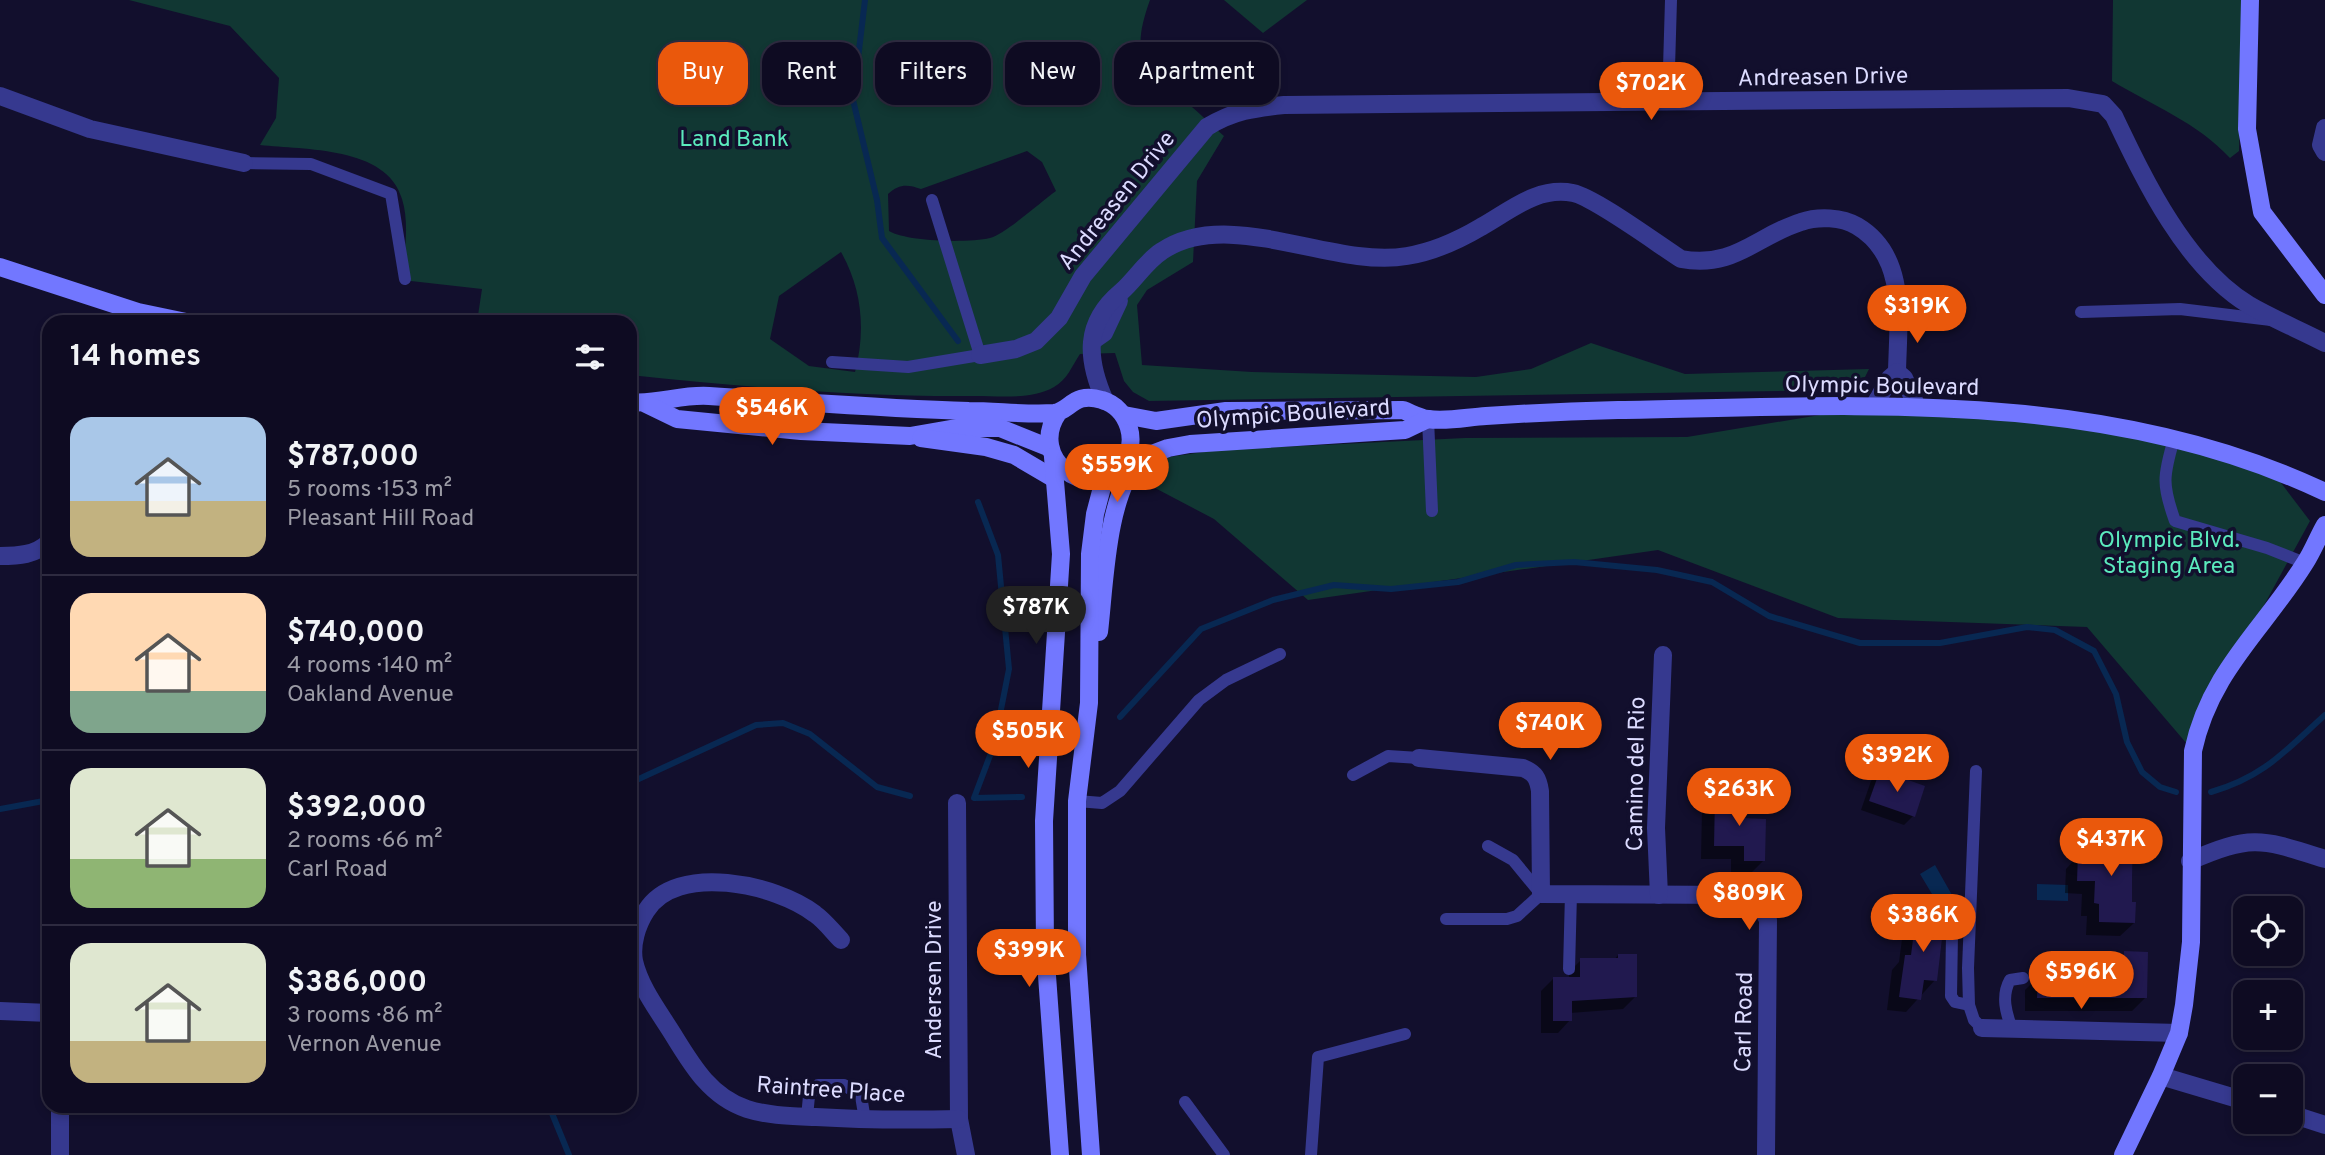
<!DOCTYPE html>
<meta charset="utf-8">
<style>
body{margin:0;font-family:Overpass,sans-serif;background:#17142a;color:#f1f3f6;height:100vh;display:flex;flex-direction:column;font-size:26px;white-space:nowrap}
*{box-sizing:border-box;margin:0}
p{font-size:23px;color:#9b9ba5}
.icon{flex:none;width:38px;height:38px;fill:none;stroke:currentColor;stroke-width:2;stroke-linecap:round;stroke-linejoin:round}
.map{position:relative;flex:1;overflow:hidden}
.drawer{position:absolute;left:42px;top:315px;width:595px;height:798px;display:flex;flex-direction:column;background:#0e0b22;border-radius:21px;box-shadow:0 4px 10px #0003,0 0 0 2px #2e2b40}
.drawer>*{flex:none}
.banner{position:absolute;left:658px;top:42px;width:665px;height:63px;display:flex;gap:14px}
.tools{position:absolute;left:2233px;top:896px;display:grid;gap:14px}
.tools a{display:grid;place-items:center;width:70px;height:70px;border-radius:14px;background:#0e0b22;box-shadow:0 4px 10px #0003,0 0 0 2px #2e2b40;font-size:35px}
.price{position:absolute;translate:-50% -60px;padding:0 16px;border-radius:24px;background:#ea580c;color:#fff;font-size:23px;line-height:46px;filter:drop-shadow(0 2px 4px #0008)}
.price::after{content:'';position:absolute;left:50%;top:42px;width:21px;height:16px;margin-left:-10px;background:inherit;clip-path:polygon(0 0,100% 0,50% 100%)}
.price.selected{background:#222;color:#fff}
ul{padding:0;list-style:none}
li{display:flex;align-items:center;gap:21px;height:175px;padding:0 28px}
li+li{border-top:2px solid #2e2b40}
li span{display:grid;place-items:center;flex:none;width:196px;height:140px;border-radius:21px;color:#555}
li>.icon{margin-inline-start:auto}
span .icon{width:84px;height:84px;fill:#fffc;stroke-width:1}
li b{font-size:30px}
h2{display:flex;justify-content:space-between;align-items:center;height:84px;padding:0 28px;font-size:30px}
.chip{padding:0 24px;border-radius:21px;background:#0e0b22;box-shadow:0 4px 10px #0003,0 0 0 2px #2e2b40;font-size:24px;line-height:63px}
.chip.selected{background:#ea580c;color:#fff}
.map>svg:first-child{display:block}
</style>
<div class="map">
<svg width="2325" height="1155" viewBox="0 0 2325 1155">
<rect width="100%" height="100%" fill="#120f2d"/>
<g fill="#113733" fill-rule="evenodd">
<path d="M129,0H1150C1131,53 1140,68 1183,100C1198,111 1210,124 1224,136L1197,181L1193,262L1147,290L1137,305L1142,365L1252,372L1476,377L1531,369L1591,343L1685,374L1869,369L1864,379L1840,390L1149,401L1133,392L1124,381L1115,353L1080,354C1072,366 1067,380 1054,387C1032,400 999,396 975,396C860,397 745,387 630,375V322H477L482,289L402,280C404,255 410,224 402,199C387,146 304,150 260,145L276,118L279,78L230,26ZM1027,151L1042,162L1056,191C1042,201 1004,235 990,238C968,243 908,242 889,231L888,194C899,184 907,184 921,189ZM841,252C862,289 866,330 855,372L809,366L770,339L779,296Z"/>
<polygon points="1224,0 1307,0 1263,33"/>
<path d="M2113,0H2242L2239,151L2230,158C2198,123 2152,105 2112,81Z"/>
<polygon points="1874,406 2079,419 2269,467 2310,521 2239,651 2193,751 2087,627 1838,618 1658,550 1308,600 1214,519 1136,478 1144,468 1169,457 1217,450 1465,438 1687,437"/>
</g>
<g fill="#082852">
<polygon points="1935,865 1952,895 1933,906 1930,900 1932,894 1920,874"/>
<polygon points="2037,884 2068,885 2068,901 2037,900"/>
</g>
<g fill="#0007">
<polygon points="1880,772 1913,816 1904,825 1861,810 1871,781"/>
<polygon points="1715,796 1740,820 1764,860 1750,874 1731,873 1731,859 1701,859 1702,810"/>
<polygon points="2100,837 2130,904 2134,923 2120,936 2086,935 2087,916 2081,916 2082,894 2065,893 2066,869 2079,855 2087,856 2087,850"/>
<polygon points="1917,911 1935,980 1906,1012 1887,1010 1892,970 1899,962 1904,924"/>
<polygon points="2125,953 2146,997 2132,1011 2025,1011 2025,990 2038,977 2047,977 2047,972 2060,959 2118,960"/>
<polygon points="1618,955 1635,997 1623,1009 1570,1013 1570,1020 1558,1033 1541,1033 1541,991 1553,979 1569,979 1569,972 1581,960 1614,960"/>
</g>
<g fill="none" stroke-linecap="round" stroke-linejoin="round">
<g stroke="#082852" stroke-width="6">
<polyline points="865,0 853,100 877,200 882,238 958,341"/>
<polyline points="978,502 998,555 1009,669 994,745 974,798 1022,797"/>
<polyline points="1120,717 1201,629 1273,600 1334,585 1391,589 1458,582 1516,565 1574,562 1657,570 1712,582 1769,616 1860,643 1940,643 2027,627 2055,630 2094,651 2116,694 2127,742 2142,772 2160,787 2176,792"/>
<polyline points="630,783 756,725 783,723 810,734 877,787 910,796"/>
<path d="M2211,792C2264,777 2286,750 2325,715"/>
<polyline points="0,809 49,800"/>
<polyline points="549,1106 569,1155"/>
</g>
</g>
<g fill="#21194f">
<polygon points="1880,770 1925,786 1915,817 1869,801"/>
<polygon points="1715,795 1742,795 1742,818 1766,819 1765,861 1744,861 1744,846 1714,846"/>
<polygon points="2099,835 2133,836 2132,878 2132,902 2136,902 2135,923 2099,922 2099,904 2094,903 2095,881 2077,881 2078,853 2099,854"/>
<polygon points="1917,909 1945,913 1937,981 1924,980 1921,1000 1899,997 1905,955 1911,955"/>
<polygon points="2124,951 2148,952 2147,998 2037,998 2038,975 2059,976 2059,957 2124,959"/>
<polygon points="1618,954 1637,954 1637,997 1572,1001 1572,1021 1553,1021 1553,977 1580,977 1580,958 1618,958"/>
</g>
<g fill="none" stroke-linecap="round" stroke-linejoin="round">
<g stroke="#36398f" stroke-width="12">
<polyline points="1668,102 1671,0"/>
<polyline points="244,163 311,164 391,194 405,279"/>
<polyline points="2081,312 2180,309 2271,320"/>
<polyline points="832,362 908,367 980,355 932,200"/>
<polyline points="1428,419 1432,511"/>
<path d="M2174,439C2163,476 2162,485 2175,521L2267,548L2305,563"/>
<polyline points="1976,771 1968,968 1969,1005 1974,1020 1982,1028"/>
<polyline points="1353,775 1388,756 1419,758"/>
<polyline points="1077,801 1102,803 1120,791 1199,700 1226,680 1280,654"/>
<polyline points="1446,919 1507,919 1517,916 1541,894 1513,860 1488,846"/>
<polyline points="1952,934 1951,996 1955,1002 1969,1005"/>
<polyline points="1569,969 1571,894"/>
<path d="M2012,1029C2006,1013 2001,996 2010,980L2023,978"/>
<polyline points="1185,1102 1224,1155"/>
<polyline points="807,1117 809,1096 818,1085 844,1085 861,1096 865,1120"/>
<polyline points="1311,1155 1318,1057 1405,1034"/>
</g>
<g stroke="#36398f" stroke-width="18">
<polyline points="0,96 90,129 244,163"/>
<polyline points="2325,128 2321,145 2325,152"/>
<polyline points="1094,340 1104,333 1119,301"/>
<path d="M980,355L1016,349L1036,341L1059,318L1083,276L1207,127C1233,111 1254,108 1284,105L2068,98L2103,104L2114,116C2145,181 2185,266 2249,305C2273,319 2300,330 2325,343"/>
<path d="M1105,401C1086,358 1084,323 1121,292C1135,280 1146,261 1162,251C1230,206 1332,269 1407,256C1432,252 1459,240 1481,227C1510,211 1537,186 1573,193C1594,197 1659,245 1681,259C1734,269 1756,236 1801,222C1818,216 1842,217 1857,226C1908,256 1898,321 1897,372L1904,378L1917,407"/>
<polyline points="1874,406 1890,378 1897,372"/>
<path d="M0,556C18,556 36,555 49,542"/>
<path d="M1419,758L1523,768C1535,773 1538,778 1540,791L1541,894L1743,895L1759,902L1768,920L1766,1155"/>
<polyline points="957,803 959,1119 966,1155"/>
<path d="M2190,861C2253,834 2261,839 2325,859"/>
<polyline points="1659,895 1656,828 1663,655"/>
<path d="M841,940C833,932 825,921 815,914C776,884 676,862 646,911C637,925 631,944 634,961C640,988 660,1013 674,1036C693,1067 711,1097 747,1109C769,1116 793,1116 816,1117C863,1120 911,1120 959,1119"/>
<polyline points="0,1011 49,1013"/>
<polyline points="1982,1028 2179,1033"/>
<polyline points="2161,1076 2245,1101"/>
<polyline points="2291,1114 2325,1125"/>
<polyline points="60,1155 60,1106"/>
</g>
<g stroke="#7277ff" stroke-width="18">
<polyline points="2250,0 2247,129 2262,212 2325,295"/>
<polyline points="0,267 138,312 186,322"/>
<path d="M630,402C657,405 681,394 709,396C795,401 882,409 969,411C997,411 1027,415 1054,413C1070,411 1074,391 1102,400C1129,408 1140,443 1121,465C1088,504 1027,458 1058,413"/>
<polyline points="646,404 677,419 801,431 910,436 956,428 1000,428 1050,448"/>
<path d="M1124,415L1156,421L1226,411L1403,410C1411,413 1420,418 1428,419C1446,422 1468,417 1486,416C1530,413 1574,411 1618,410C1854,406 2105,387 2325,492"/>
<polyline points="921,438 986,447 1014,455 1053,478"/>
<polyline points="1053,457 1061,554 1044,821 1045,948 1060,1155"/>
<polyline points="1120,466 1168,448 1190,444 1405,430 1428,419"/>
<path d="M1099,632C1105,581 1106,498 1140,457"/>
<polyline points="1091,1155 1077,955 1077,801 1089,703 1090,554 1095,514 1105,476"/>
<path d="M2123,1155L2161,1076L2179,1033L2184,1005L2191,942L2193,751C2210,671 2264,629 2305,563C2313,551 2318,537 2325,525"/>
</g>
</g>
<g text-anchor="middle" stroke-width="7" stroke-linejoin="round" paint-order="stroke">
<g font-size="23" fill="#dcdbff" stroke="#120f2d">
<text transform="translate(1823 76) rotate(-1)" y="8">Andreasen Drive</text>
<text transform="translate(1116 200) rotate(-51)" y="8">Andreasen Drive</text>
<text transform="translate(1882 385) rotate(1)" y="8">Olympic Boulevard</text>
<text transform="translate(1293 413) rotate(-4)" y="8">Olympic Boulevard</text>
<text transform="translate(1635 774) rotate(-89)" y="8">Camino del Rio</text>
<text transform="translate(933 980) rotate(-90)" y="8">Andersen Drive</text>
<text transform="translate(1743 1022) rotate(-89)" y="8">Carl Road</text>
<text transform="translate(831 1089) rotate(4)" y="8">Raintree Place</text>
</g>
<g font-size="23" fill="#5beabd" stroke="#120f2d">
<text x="734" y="146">Land Bank</text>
<text x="2169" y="547">Olympic Blvd.<tspan x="2169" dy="26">Staging Area</tspan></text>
</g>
</g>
</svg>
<div class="tools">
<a><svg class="icon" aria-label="locate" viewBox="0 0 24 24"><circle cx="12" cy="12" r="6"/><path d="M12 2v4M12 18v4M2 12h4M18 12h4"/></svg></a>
<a>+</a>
<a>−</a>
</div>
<b class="price" style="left:1651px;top:122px">$702K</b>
<b class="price" style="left:1917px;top:345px">$319K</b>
<b class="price" style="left:772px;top:447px">$546K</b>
<b class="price" style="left:1117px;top:504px">$559K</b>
<b class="price selected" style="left:1036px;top:646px">$787K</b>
<b class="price" style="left:1550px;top:762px">$740K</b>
<b class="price" style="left:1028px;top:770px">$505K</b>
<b class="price" style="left:1897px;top:794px">$392K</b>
<b class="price" style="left:1739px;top:828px">$263K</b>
<b class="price" style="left:2111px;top:878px">$437K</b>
<b class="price" style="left:1749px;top:932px">$809K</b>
<b class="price" style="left:1923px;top:954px">$386K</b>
<b class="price" style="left:1029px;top:989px">$399K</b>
<b class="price" style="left:2081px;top:1011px">$596K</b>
<div class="banner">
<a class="chip selected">Buy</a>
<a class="chip">Rent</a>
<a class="chip">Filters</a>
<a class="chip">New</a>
<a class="chip">Apartment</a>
</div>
<section class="drawer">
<h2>14 homes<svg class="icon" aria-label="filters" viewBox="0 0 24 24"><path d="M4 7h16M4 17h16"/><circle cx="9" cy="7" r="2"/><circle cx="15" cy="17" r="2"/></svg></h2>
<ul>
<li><span style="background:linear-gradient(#a9c7e8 60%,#c2b280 0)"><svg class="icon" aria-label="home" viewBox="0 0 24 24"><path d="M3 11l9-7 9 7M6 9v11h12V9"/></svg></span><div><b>$787,000</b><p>5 rooms · 153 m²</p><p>Pleasant Hill Road</p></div></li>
<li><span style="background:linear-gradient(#ffd9b3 70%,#7fa58c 0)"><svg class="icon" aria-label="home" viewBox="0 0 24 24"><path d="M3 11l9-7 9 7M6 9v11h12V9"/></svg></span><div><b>$740,000</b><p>4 rooms · 140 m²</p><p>Oakland Avenue</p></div></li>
<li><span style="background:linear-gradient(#dfe7d0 65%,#8fb573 0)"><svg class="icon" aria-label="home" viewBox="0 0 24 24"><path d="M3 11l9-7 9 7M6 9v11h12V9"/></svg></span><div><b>$392,000</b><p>2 rooms · 66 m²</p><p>Carl Road</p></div></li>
<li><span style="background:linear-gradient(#dfe7d0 70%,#c2b280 0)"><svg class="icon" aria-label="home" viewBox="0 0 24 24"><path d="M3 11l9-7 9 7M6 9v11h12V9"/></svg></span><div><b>$386,000</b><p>3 rooms · 86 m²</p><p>Vernon Avenue</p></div></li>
</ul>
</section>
</div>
